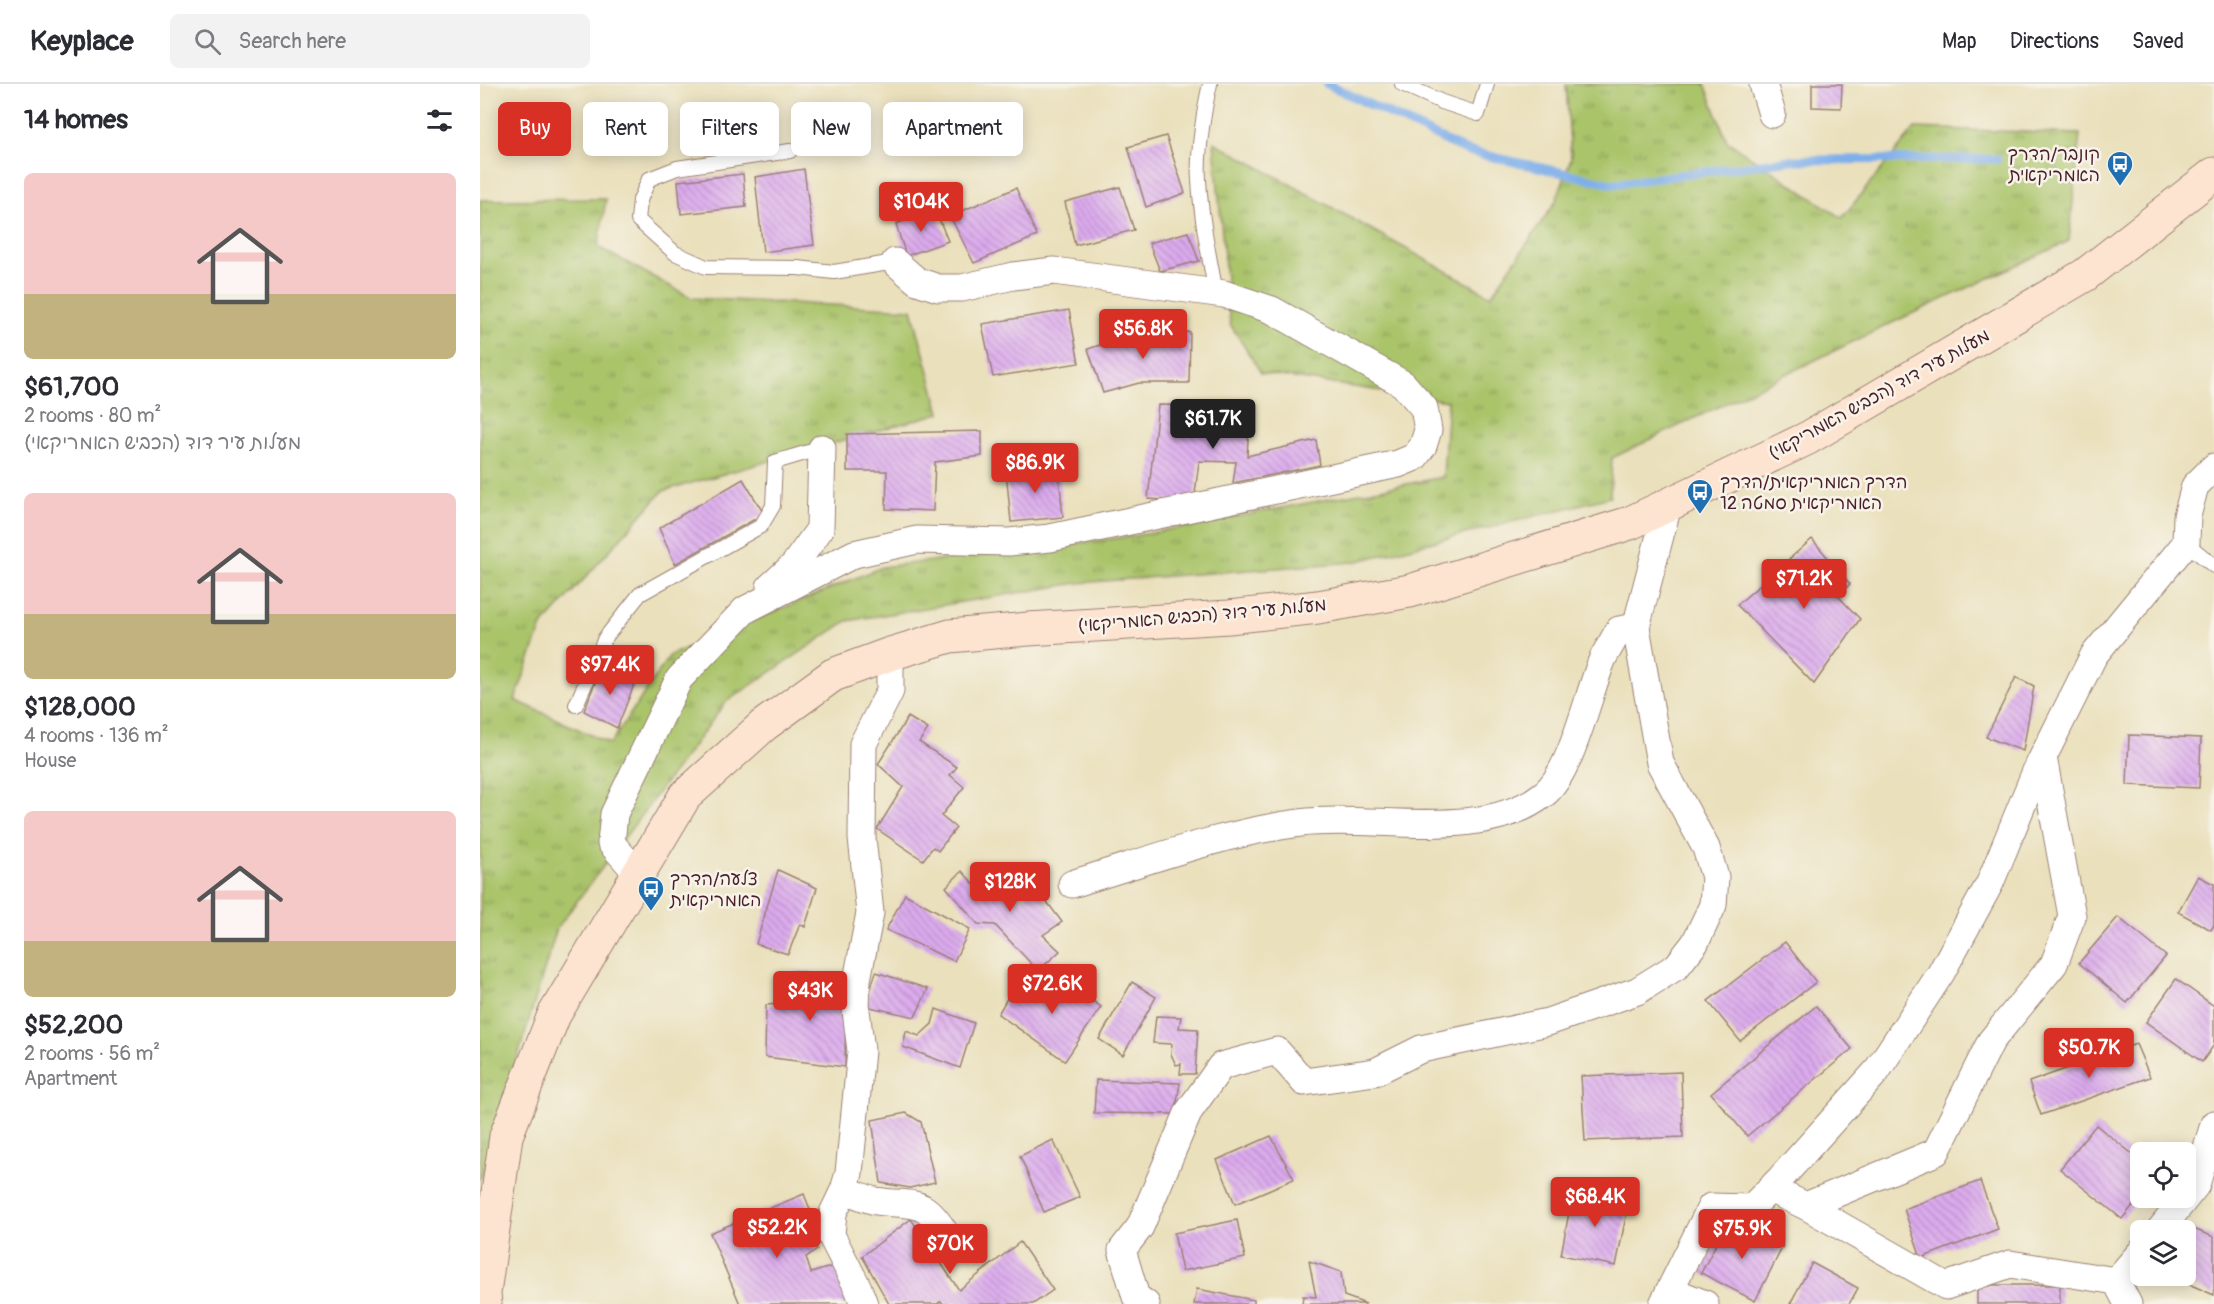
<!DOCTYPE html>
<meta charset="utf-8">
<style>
body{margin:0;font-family:Pangolin,"Playpen Sans Hebrew",sans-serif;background:#f2f2f3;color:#2b2b33;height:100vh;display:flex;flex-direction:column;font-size:22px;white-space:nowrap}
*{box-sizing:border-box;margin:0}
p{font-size:20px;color:#7c7c81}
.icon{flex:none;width:33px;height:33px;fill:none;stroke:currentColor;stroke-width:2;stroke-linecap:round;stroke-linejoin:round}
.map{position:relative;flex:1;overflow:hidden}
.panel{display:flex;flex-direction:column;background:#fff;width:480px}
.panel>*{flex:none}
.hud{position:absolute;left:18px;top:18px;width:570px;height:54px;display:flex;gap:12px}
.controls{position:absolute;left:1650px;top:1058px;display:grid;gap:12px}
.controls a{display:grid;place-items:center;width:66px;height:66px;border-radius:9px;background:#fff;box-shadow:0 3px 15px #0003;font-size:30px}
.price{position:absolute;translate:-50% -51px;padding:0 14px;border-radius:6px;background:#d93025;color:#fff;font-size:20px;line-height:39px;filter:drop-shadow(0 2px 3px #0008)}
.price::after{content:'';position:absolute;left:50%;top:36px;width:18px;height:14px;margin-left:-9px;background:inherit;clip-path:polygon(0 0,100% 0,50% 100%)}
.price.on{background:#222;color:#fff}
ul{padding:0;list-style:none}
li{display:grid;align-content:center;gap:12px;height:318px;padding:0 24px}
li span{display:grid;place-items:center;height:186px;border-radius:9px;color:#555}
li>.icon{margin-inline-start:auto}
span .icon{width:108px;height:108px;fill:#fffc;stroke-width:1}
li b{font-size:26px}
h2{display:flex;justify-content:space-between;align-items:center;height:72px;padding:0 24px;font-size:26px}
.tag{padding:0 21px;border-radius:9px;background:#fff;box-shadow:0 3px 15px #0003;font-size:21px;line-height:54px}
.tag.on{background:#d93025;color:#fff}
header{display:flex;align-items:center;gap:36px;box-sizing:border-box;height:84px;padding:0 30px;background:#fff;border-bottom:2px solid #e1e1e2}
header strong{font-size:28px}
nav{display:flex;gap:33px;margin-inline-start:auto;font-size:21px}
.search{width:420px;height:54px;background:#f2f2f3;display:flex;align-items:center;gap:15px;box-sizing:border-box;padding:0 21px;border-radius:9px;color:#7c7c81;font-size:22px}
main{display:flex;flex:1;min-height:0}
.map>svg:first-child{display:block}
</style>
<header>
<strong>Keyplace</strong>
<div class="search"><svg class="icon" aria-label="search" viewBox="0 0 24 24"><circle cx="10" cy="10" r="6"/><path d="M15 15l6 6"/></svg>Search here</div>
<nav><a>Map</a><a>Directions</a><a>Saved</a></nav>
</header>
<main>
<section class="panel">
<h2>14 homes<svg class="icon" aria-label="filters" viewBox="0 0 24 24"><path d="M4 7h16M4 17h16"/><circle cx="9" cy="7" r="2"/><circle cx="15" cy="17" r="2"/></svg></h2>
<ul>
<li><span style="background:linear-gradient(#f6c9c9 65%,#c2b280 0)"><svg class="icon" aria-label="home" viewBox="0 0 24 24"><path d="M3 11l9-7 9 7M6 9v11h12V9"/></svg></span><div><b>$61,700</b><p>2 rooms · 80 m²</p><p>מעלות עיר דוד (הכביש האמריקאי)</p></div></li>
<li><span style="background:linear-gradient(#f6c9c9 65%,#c2b280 0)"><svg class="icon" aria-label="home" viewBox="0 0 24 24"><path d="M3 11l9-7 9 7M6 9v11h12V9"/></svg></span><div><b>$128,000</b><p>4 rooms · 136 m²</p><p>House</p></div></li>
<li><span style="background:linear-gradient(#f6c9c9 70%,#c2b280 0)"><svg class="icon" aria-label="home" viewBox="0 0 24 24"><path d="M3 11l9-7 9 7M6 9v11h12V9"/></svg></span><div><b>$52,200</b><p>2 rooms · 56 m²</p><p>Apartment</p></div></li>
</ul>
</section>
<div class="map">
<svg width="1734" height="1220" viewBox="0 0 1734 1220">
<defs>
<pattern id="grass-tufts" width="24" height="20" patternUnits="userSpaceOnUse" patternTransform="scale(1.5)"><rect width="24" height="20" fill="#aac46b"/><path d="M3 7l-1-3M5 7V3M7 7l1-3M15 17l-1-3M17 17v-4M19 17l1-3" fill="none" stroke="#8c9f58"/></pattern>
<pattern id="building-back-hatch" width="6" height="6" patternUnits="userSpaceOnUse" patternTransform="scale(1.5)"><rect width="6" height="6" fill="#dcabee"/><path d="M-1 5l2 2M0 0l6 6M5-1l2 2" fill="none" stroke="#b48bc1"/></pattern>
</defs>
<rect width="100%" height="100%" fill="#f7f3e8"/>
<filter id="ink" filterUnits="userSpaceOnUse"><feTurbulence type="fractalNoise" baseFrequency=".0167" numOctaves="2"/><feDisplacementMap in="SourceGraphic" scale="12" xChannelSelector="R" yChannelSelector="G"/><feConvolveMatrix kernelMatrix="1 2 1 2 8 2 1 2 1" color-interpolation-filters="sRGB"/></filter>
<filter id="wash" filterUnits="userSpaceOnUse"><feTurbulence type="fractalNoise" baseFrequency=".008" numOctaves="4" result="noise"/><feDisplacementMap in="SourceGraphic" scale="24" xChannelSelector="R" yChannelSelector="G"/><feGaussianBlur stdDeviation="1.35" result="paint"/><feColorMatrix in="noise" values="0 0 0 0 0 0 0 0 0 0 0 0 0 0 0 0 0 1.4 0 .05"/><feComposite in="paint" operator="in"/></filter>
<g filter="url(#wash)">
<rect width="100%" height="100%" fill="#eae0bc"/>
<polygon fill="url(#grass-tufts)" stroke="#7a724b" stroke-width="1.5" points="1086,0 1225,0 1247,57 1362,134 1435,44 1600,50 1589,157 1418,236 1132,374 1130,413 874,478 598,499 367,537 246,618 77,844 0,1097 0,116 126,115 118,163 212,214 432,225 460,329 183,407 62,542 35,616 130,660 190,571 402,483 655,452 963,393 968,317 781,289 750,240 734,58 1011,212 1076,117 1091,75"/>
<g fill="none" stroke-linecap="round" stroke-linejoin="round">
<polyline stroke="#7fafea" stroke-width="9" points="847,0 987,67 1132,100 1311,76 1517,75"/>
</g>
<g id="blocks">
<g fill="url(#building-back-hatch)">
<polygon points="1332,0 1362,0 1361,24 1332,23"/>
<polygon points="686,52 705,109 666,123 648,63"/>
<polygon points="324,85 334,161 283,168 275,93"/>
<polygon points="263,90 266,123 201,130 198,97"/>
<polygon points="640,103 654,146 595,161 585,118"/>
<polygon points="536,104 557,152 494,179 470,132"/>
<polygon points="455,125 468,157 426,172 416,140"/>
<polygon points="708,148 719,177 680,187 669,159"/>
<polygon points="589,226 599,279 513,293 502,240"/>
<polygon points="710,248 709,299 659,299 623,309 608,265 656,249"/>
<polygon points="678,321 770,323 767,372 836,356 840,381 753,399 756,378 719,377 714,418 668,415"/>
<polygon points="502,347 502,372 455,378 453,427 406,425 407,387 367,387 367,350"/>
<polygon points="578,381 583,433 531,438 526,387"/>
<polygon points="263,395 284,430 195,480 179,444"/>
<polygon points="1332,455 1370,500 1358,512 1380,535 1334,600 1257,521"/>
<polygon points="122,581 156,596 137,644 104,627"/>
<polygon points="1536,593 1554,602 1543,667 1506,653"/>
<polygon points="428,633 448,645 439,658 477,683 470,691 484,703 461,732 476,744 458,767 453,763 443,776 397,745 423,703 398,680"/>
<polygon points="1649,651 1721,654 1719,704 1647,701"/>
<polygon points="513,781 543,815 555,802 582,838 563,851 580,867 558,887 515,841 498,840 466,803 482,787 495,801"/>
<polygon points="298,786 337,804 325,843 320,840 308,870 276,860"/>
<polygon points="1718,792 1734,800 1734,841 1731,846 1698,828"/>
<polygon points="425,810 490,845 474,877 406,846"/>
<polygon points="1638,833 1686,872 1647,919 1599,879"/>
<polygon points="1305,858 1336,898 1260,957 1228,917"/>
<polygon points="569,885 621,923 585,977 518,930 529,911 556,911"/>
<polygon points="315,887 366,894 365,983 285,973 286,921 315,919"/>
<polygon points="396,888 448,905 435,933 385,922"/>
<polygon points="1696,895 1734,922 1734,961 1722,978 1666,938"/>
<polygon points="652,898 676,913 643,971 619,955"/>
<polygon points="1336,922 1372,965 1267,1052 1231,1009"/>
<polygon points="456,925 494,939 480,984 423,963 426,947 439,952 452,940"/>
<polygon points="676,932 701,933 699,944 718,945 715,990 700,990 701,980 696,981 691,970 692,960 673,959"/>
<polygon points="1656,960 1670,993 1561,1031 1549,998"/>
<polygon points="1201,988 1203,1053 1105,1057 1101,992"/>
<polygon points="616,996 700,999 695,1030 614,1029"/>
<polygon points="426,1029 441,1038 455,1098 430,1104 401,1099 392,1036"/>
<polygon points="1616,1041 1660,1076 1660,1113 1642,1135 1580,1085"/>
<polygon points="791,1052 814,1095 755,1120 737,1076"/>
<polygon points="573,1056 600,1113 564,1128 540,1072"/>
<polygon points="1500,1097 1518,1145 1441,1174 1424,1125"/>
<polygon points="1093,1107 1149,1117 1136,1182 1081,1171"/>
<polygon points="324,1110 337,1143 329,1148 337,1166 326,1173 331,1189 357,1181 371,1220 260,1220 230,1149"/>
<polygon points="431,1135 479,1206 540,1158 573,1206 553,1220 463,1220 461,1217 457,1220 409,1220 382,1172"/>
<polygon points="1249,1135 1303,1162 1275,1217 1221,1189"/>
<polygon points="757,1136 765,1174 702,1187 694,1149"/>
<polygon points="1701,1140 1734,1153 1734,1211 1688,1191 1706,1191 1706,1146 1699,1146"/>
<polygon points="829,1177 861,1188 864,1212 886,1220 822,1220 823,1212 836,1213"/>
<polygon points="1332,1179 1378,1204 1369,1220 1310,1220"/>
<rect x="1497" y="1201" width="83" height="19"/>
<polygon points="717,1205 774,1216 774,1220 714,1220"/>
</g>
</g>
</g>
<g filter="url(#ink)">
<use href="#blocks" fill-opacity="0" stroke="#9a8074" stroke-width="1.5"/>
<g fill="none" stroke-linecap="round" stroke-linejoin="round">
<g stroke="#9a8074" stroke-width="16">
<g id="service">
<path d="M730,0C724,25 717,70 719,96C721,134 729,172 736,209"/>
<polyline points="922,0 962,18 998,30 1007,0"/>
<polyline points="310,67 197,84 169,95 160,116 158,136 195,169 226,183 318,184 354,188 415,178"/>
<polyline points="1706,459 1734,482"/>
<polyline points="96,621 125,554 160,510 281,442 293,422 295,378 342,364"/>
</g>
</g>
<g stroke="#9a8074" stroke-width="29">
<g id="minor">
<polyline points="1283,0 1292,30"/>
<polyline points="290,503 314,481 340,445 342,364"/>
<polyline points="159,791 131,759 134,730 199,595 265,526 374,470 437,456 529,458 570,454 918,380 935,373 943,362 948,346 944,324 923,300 792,226 744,210 574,187 533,192 482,204 458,204 437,197 415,178"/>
<path d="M592,800C667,777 742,749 820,739C894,730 1002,759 1064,710C1092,688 1108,609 1123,574C1128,565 1134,555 1139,546L1156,543"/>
<polyline points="1290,1105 1326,1122 1456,1068 1511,957 1574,880 1592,832 1563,673"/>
<path d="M364,1106C374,1109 386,1115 396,1117C437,1123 442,1112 467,1152"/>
<polyline points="1326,1122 1466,1202 1530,1180 1636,1197 1648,1220"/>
<polyline points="1680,1146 1716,1101 1734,1040"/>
<polyline points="1636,1197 1660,1169"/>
<polyline points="1190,1206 1225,1220"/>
<polyline points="384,1220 378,1204 351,1151 353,1129 364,1106 369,1089 381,967 376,926 377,896 390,829 382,754 383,660 410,607 410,570"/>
<polyline points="666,1220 656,1213 642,1166 660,1143 709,1027 741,982 797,967 824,998 895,988 941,965 1068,938 1157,907 1197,882 1215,859 1233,821 1235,793 1226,764 1180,679 1156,543 1188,421"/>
<polyline points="1183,1220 1231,1123 1271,1124 1300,1095 1396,988 1461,889 1510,799 1556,687 1614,571 1706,459 1707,432 1715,402 1734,383"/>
</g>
</g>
<g stroke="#9a8074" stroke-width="35">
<polyline id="secondary" points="5,1220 4,1209 26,1052 74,931 205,712 284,641 353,591 410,570 470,552 548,545 749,533 838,523 930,507 1150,439 1328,354 1605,191 1734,90"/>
</g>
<use href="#service" stroke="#fff" stroke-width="14"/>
<use href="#minor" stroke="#fff" stroke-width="27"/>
<use href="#secondary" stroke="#fde4d1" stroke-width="33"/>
</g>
</g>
<defs>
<g id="bus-pin" transform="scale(1.35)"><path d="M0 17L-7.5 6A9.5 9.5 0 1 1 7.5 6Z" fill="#1f6fb2" stroke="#f7f3e8"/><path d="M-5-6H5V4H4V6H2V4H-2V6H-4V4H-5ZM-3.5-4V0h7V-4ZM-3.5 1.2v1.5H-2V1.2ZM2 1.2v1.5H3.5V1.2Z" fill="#fff"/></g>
</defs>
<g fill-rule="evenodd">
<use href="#bus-pin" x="1640" y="80"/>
<use href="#bus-pin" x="1220" y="408"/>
<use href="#bus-pin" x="171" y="805"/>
</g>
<g text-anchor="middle" stroke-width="5" stroke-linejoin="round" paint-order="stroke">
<g font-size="18" fill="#4a1f2b" stroke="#f7f3e8" text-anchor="start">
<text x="1620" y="76" text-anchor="end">קונבר/הדרך<tspan x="1620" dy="21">האמריקאית</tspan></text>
<text x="1240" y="404">הדרך האמריקאית/הדרך<tspan x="1240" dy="21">האמריקאית סמטה 12</tspan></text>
<text x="190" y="801">צלעה/הדרך<tspan x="190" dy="21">האמריקאית</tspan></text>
</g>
<g font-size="18" fill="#4a1f2b" stroke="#f7f3e8">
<text transform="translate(1399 310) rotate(-29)" y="6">מעלות עיר דוד (הכביש האמריקאי)</text>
<text transform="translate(722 531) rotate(-5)" y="6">מעלות עיר דוד (הכביש האמריקאי)</text>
</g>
</g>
</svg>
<div class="controls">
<a><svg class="icon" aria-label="locate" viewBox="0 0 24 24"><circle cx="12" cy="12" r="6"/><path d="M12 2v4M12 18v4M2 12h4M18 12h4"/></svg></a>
<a><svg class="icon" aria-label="layers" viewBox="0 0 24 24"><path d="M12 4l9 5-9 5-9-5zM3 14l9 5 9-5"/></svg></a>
</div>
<b class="price" style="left:441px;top:149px">$104K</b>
<b class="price" style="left:663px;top:276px">$56.8K</b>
<b class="price on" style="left:733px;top:366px">$61.7K</b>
<b class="price" style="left:555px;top:410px">$86.9K</b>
<b class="price" style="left:1324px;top:526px">$71.2K</b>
<b class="price" style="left:130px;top:612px">$97.4K</b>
<b class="price" style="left:530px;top:829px">$128K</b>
<b class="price" style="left:572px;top:931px">$72.6K</b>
<b class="price" style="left:330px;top:938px">$43K</b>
<b class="price" style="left:1609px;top:995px">$50.7K</b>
<b class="price" style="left:1115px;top:1144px">$68.4K</b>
<b class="price" style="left:297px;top:1175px">$52.2K</b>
<b class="price" style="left:1262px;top:1176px">$75.9K</b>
<b class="price" style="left:470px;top:1191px">$70K</b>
<div class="hud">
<a class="tag on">Buy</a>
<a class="tag">Rent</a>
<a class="tag">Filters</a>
<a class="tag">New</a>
<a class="tag">Apartment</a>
</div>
</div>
</main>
